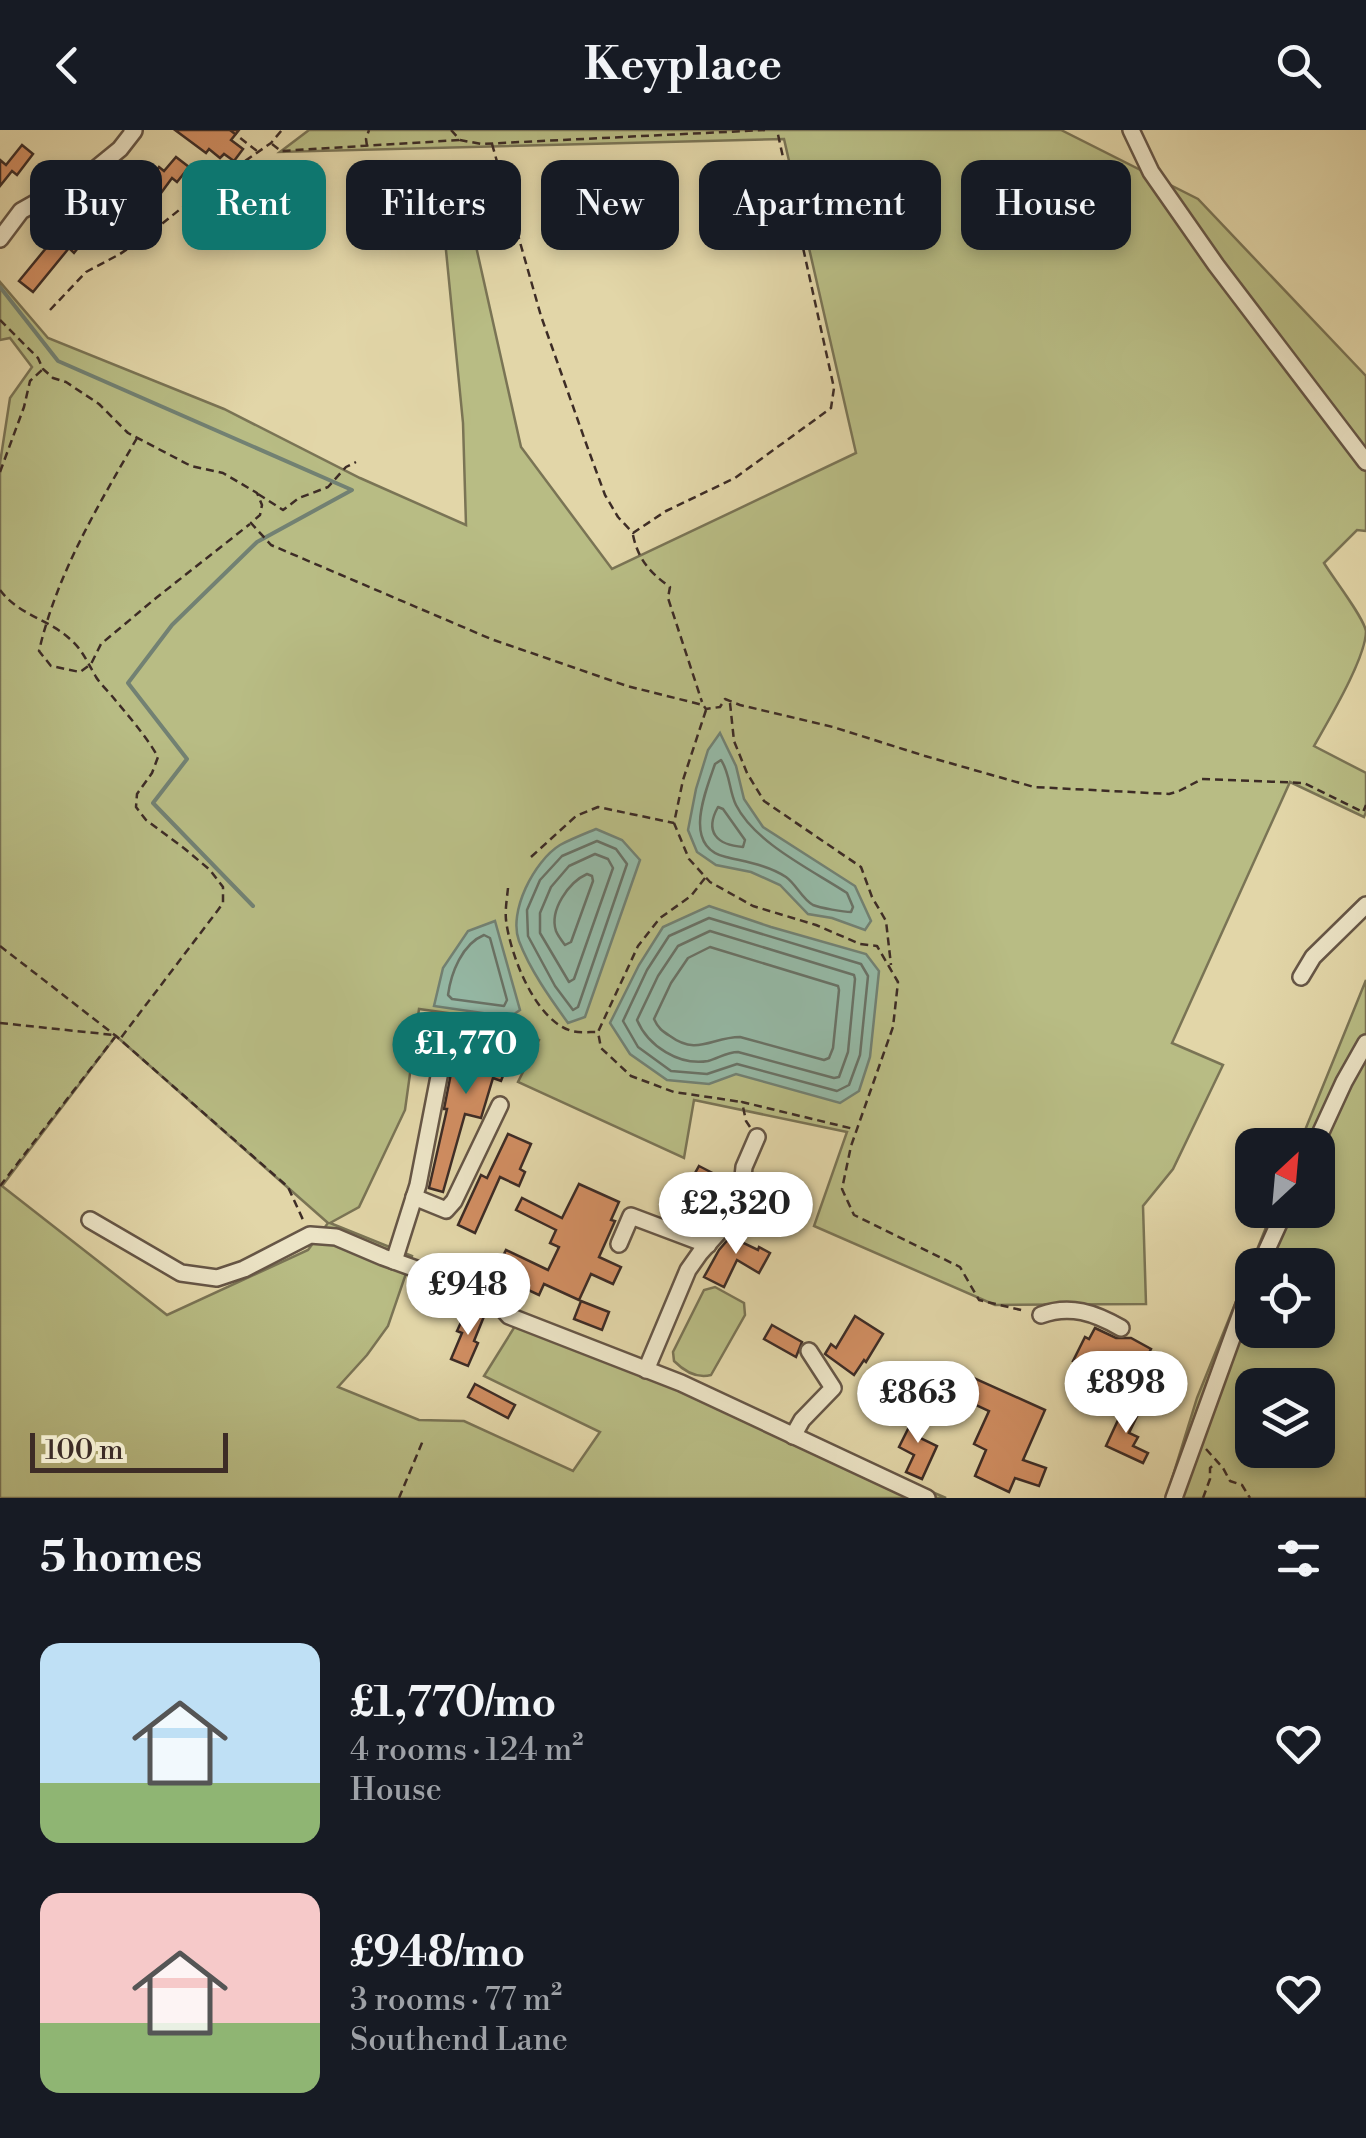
<!DOCTYPE html>
<meta charset="utf-8">
<style>
body{margin:0;font-family:"Libre Bodoni",serif;background:#20242c;color:#f1f3f6;height:100vh;display:flex;flex-direction:column;font-size:38px;white-space:nowrap}
*{box-sizing:border-box;margin:0}
p{font-size:32px;color:#9ea1a6}
.icon{flex:none;width:55px;height:55px;fill:none;stroke:currentColor;stroke-width:2;stroke-linecap:round;stroke-linejoin:round}
.map{position:relative;height:1368px;overflow:hidden}
.panel{display:flex;flex-direction:column;background:#171b24;flex:1}
.panel>*{flex:none}
.guide{position:absolute;left:30px;top:30px;width:1308px;height:90px;display:flex;gap:20px}
.needle{width:65px;rotate:26deg}
.controls{position:absolute;left:1235px;top:998px;display:grid;gap:20px}
.controls a{display:grid;place-items:center;width:100px;height:100px;border-radius:20px;background:#171b24;box-shadow:0 5px 15px #0003;font-size:50px}
.scale{position:absolute;left:30px;bottom:25px;width:198px;box-sizing:border-box;padding-left:10px;border:5px solid #3d2c26;border-top:0;font-size:28px;line-height:35px;white-space:nowrap;color:#3d2c26;-webkit-text-stroke:8px #ece4c6;paint-order:stroke}
.price{position:absolute;translate:-50% -85px;padding:0 22px;border-radius:35px;background:#fff;color:#222;font-size:32px;line-height:65px;filter:drop-shadow(0 2px 5px #0008)}
.price::after{content:'';position:absolute;left:50%;top:60px;width:30px;height:22px;margin-left:-15px;background:inherit;clip-path:polygon(0 0,100% 0,50% 100%)}
.price.on{background:#0f766e;color:#fff}
ul{padding:0;list-style:none}
li{display:flex;align-items:center;gap:30px;height:250px;padding:0 40px}
li span{display:grid;place-items:center;flex:none;width:280px;height:200px;border-radius:20px;color:#555}
li>.icon{margin-inline-start:auto}
span .icon{width:120px;height:120px;fill:#fffc;stroke-width:1}
li b{font-size:42px}
h2{display:flex;justify-content:space-between;align-items:center;height:120px;padding:0 40px;font-size:42px}
.pill{padding:0 35px;border-radius:20px;background:#171b24;box-shadow:0 5px 15px #0003;font-size:35px;line-height:90px}
.pill.on{background:#0f766e;color:#fff}
header{display:flex;justify-content:space-between;align-items:center;height:130px;padding:0 40px;background:#171b24;font-size:45px;font-weight:700}
.map>svg:first-child{display:block}
</style>
<header><svg class="icon" aria-label="back" viewBox="0 0 24 24"><path d="M15 5l-7 7 7 7"/></svg>Keyplace<svg class="icon" aria-label="search" viewBox="0 0 24 24"><circle cx="10" cy="10" r="6"/><path d="M15 15l6 6"/></svg></header>
<div class="map">
<svg width="1366" height="1368" viewBox="0 0 1366 1368">
<rect width="100%" height="100%" fill="#e2d6a8"/>
<filter id="stains"><feTurbulence type="fractalNoise" baseFrequency=".002" numOctaves="4"/><feColorMatrix values="0 0 0 0 .2 0 0 0 0 .09 0 0 0 0 .02 0 0 0 .5 -.17"/></filter>
<radialGradient id="worn" r=".72"><stop offset=".6" stop-color="#630" stop-opacity="0"/><stop offset="1" stop-color="#630" stop-opacity=".3"/></radialGradient>
<g fill="#b8bc84" stroke="#7a7455" stroke-width="2.5" fill-rule="evenodd">
<path d="M309,0H1061L1198,69L1366,246V401L1357,400L1324,433C1333,448 1363,486 1366,501C1366,528 1328,591 1314,616L1366,643V682L1364,687L1290,652L1172,913L1223,935L1173,1039L1143,1076L1146,1174L995,1175L814,1096L847,1002L694,970L684,1028L518,952L539,910L511,892L419,879L405,980L359,1077L330,1093L412,1126L388,1196L367,1225L338,1257L419,1290L464,1291L573,1341L600,1302L484,1246L522,1185L946,1368H0V333L10,268L32,237L10,208L0,210V152L48,208L224,279L360,348L466,395L463,293L438,39L458,36L521,317L612,439L856,323L784,9L280,22ZM116,906L328,1093L308,1120L167,1185L2,1056Z"/>
<path d="M1366,850V1368H1166L1197,1268L1273,1080H1318V1015H1299ZM1252,1135H1318V1200H1252ZM1252,1255H1318V1320H1252Z"/>
<path d="M715,1157L744,1173L745,1185L711,1245C696,1249 684,1241 674,1231L673,1222L704,1160Z"/>
</g>
<g fill="#95b9a6" stroke="#728173" stroke-width="2.5">
<polygon points="720,603 736,636 744,669 763,697 855,756 871,791 865,800 832,788 808,784 780,755 751,742 716,735 697,722 688,700 696,659 708,620"/>
<path d="M596,699L622,710L640,730L585,887L568,893C550,868 530,840 519,811C508,782 534,731 560,715C571,709 584,704 596,699Z"/>
<polygon points="709,776 771,797 866,824 879,841 870,927 859,961 840,973 736,944 709,954 667,950 630,924 610,893 639,835 663,797"/>
<polygon points="495,791 520,880 510,887 434,876 443,838 468,801"/>
</g>
<g fill="none" stroke-linecap="round" stroke-linejoin="round">
<g stroke="#697266" stroke-width="2.5">
<path d="M721,630C730,643 729,661 736,675C755,713 812,740 847,763L853,777L851,782C844,782 820,778 813,775C802,769 796,754 786,747C768,735 746,732 726,727C682,717 705,663 715,634Z"/>
<path d="M718,677L723,679L745,710L743,717C717,715 704,702 718,677Z"/>
<polygon points="597,711 616,719 627,734 578,877 573,880 555,856 528,806 527,780 540,750 562,726"/>
<polygon points="595,724 608,729 613,738 574,849 569,852 540,803 540,783 551,757 569,736"/>
<path d="M587,744L592,746L593,751L571,812L565,815C562,811 558,806 556,801C549,780 569,752 587,744Z"/>
<polygon points="709,788 861,834 868,846 860,925 849,955 837,961 737,934 707,944 671,941 638,917 623,891 647,840 669,806"/>
<path d="M710,801L854,845L855,849L848,922L839,947L834,948L738,922C727,922 719,928 708,931C679,936 648,916 637,890L658,846L678,816Z"/>
<path d="M484,805L490,808L507,870L504,876L452,869L448,865C451,843 462,814 484,805Z"/>
<path d="M710,817L838,856L839,860L833,918L829,928L824,930L740,907C712,907 697,926 670,906C662,901 658,898 654,889L671,853L688,828Z"/>
</g>
<polyline stroke="#728173" stroke-width="4" points="0,157 58,231 352,360 257,412 172,495 128,553 187,629 153,673 253,776"/>
</g>
<g fill="#d18e62" stroke="#3d2c26" stroke-width="2.5">
<polygon points="175,0 239,0 231,10 243,19 234,31 224,24 220,28 209,19 206,23"/>
<polygon points="22,15 33,24 17,45 12,41 0,56 0,30 6,35"/>
<polygon points="176,27 189,37 177,52 172,48 161,63 157,59 145,74 140,70 116,101 101,90 126,58 131,63 143,48 148,52 159,37 164,41"/>
<polygon points="88,85 102,96 90,111 86,108 74,123 69,118 33,162 19,151 56,106 60,109 72,95 77,99"/>
<polygon points="452,910 494,920 497,912 514,918 501,951 493,948 481,988 465,984 443,1062 429,1058 447,979 444,979 454,928 450,917"/>
<polygon points="508,1004 531,1014 520,1039 525,1042 519,1056 500,1047 475,1103 458,1095 481,1045 487,1048"/>
<polygon points="699,1036 728,1051 722,1063 711,1058 696,1094 668,1083 682,1049 690,1052"/>
<polygon points="579,1054 619,1072 611,1090 615,1091 599,1127 621,1137 613,1154 591,1144 579,1170 544,1154 539,1165 494,1144 506,1120 548,1140 559,1117 550,1113 556,1100 516,1080 522,1068 562,1088"/>
<polygon points="748,1078 752,1080 737,1110 758,1120 759,1117 770,1123 759,1143 737,1130 724,1157 704,1147 719,1120 736,1100"/>
<polygon points="581,1171 609,1182 602,1200 574,1189"/>
<polygon points="472,1179 485,1184 474,1211 478,1213 468,1236 451,1229 462,1203 457,1201 462,1190 467,1192"/>
<polygon points="855,1186 883,1204 866,1232 864,1230 854,1245 825,1224 831,1214 836,1218"/>
<polygon points="772,1195 802,1212 796,1227 764,1209"/>
<polygon points="1095,1198 1116,1208 1131,1208 1151,1219 1141,1237 1117,1224 1108,1243 1097,1238 1090,1252 1071,1242 1076,1232 1073,1231 1085,1207 1089,1209"/>
<polygon points="923,1235 940,1244 945,1235 1045,1280 1023,1330 1046,1338 1039,1356 1015,1348 1009,1362 975,1346 986,1320 974,1314 989,1281 965,1270 967,1266 931,1250 928,1256 915,1249"/>
<polygon points="475,1254 515,1275 508,1288 468,1267"/>
<polygon points="1125,1275 1139,1282 1129,1303 1138,1307 1133,1316 1148,1323 1143,1333 1106,1316"/>
<polygon points="918,1279 930,1285 918,1307 937,1316 922,1349 906,1342 914,1325 899,1317"/>
</g>
<g fill="none" stroke-linecap="round" stroke-linejoin="round">
<g stroke="#665646" stroke-width="20">
<g id="minor">
<polyline points="1131,0 1151,42 1216,135 1366,332"/>
<polyline points="0,109 21,81 44,68 71,59 120,19 134,1 132,0"/>
<polyline points="1301,847 1313,827 1366,775"/>
<polyline points="1315,1015 1344,952 1366,913"/>
<polyline points="414,1067 446,1080 454,1071 500,975"/>
<polyline points="90,1090 181,1143 217,1148 244,1139 310,1105 336,1107 383,1127 491,1166 509,1186 681,1253 927,1368"/>
<polyline points="619,1114 631,1086 708,1115"/>
<polyline points="394,1131 418,1055 443,926"/>
<polyline points="1260,1135 1285,1080"/>
<path d="M1041,1185C1070,1174 1095,1183 1121,1198"/>
<polyline points="646,1240 688,1140 700,1123 726,1094 741,1067 744,1037 757,1007"/>
<polyline points="793,1306 802,1290 833,1258 809,1221"/>
<polyline points="1174,1368 1252,1153"/>
</g>
</g>
<g stroke="#3d2c26" stroke-width="2.5" stroke-dasharray="8 5" stroke-linecap="butt">
<polyline points="230,0 257,21"/>
<polyline points="451,0 460,10 481,14 765,0"/>
<polyline points="272,14 281,21 460,10"/>
<polyline points="492,14 541,186 587,316 605,365 618,387 633,403 666,381 735,348 831,278 834,258 777,0"/>
<polyline points="367,16 366,9 369,0"/>
<polyline points="50,180 86,142 120,124 148,105 209,56 271,13 282,0"/>
<polyline points="0,190 38,228 43,239 53,248 66,252 99,274 128,303 191,336 223,343 257,363 262,375 260,385 251,393 271,415 491,509 627,556 703,575 706,579 720,577 725,569 740,575 833,597 925,626 1034,657 1169,664 1179,661 1202,649 1304,653 1363,682 1366,675"/>
<path d="M137,308C98,376 57,443 39,521L51,536L80,542L91,534L101,514L156,468L250,394"/>
<polyline points="0,342 24,277 30,251 43,239"/>
<polyline points="258,364 283,380 299,368 328,357 346,337 356,332"/>
<path d="M633,405C638,429 650,443 670,457L668,468L702,572"/>
<path d="M0,460C17,483 43,488 64,504C82,518 85,528 96,547C101,555 110,563 116,571C131,589 146,606 158,627L152,643L137,664L136,677L146,690L185,719L210,740L223,757V773L218,780L120,909"/>
<polyline points="730,573 734,611 747,643 764,671 861,737 872,767 886,791 891,835"/>
<polyline points="706,580 683,650 674,693 689,729 710,752 753,776 816,795 860,814 877,816 898,852 893,897 851,1016 842,1059 854,1085 960,1137 979,1170 1025,1181"/>
<polyline points="531,727 576,686 598,677 674,693"/>
<polyline points="705,748 691,766 660,788 638,816 598,902 601,918 631,946 674,962 742,972"/>
<path d="M508,758C507,768 505,780 506,790C510,824 535,891 572,901C580,903 589,902 596,902"/>
<polyline points="0,816 116,906 288,1057 304,1092"/>
<polyline points="0,893 114,905"/>
<polyline points="750,997 746,991 742,972 854,999"/>
<polyline points="0,1056 115,907"/>
<polyline points="1206,1319 1223,1338 1230,1351 1242,1355 1250,1368"/>
<polyline points="399,1368 424,1308"/>
<polyline points="1203,1368 1210,1349 1210,1338 1216,1333"/>
</g>
<use href="#minor" stroke="#ece4c6" stroke-width="15"/>
</g>
<rect width="100%" height="100%" filter="url(#stains)"/>
<rect width="100%" height="100%" fill="url(#worn)"/>
</svg>
<div class="controls">
<a><svg class="needle" viewBox="-14 -14 28 28"><path d="M0-13l5 13h-10z" fill="#e53935"/><path d="M0 13l5-13h-10z" fill="#9ea1a6"/></svg></a>
<a><svg class="icon" aria-label="locate" viewBox="0 0 24 24"><circle cx="12" cy="12" r="6"/><path d="M12 2v4M12 18v4M2 12h4M18 12h4"/></svg></a>
<a><svg class="icon" aria-label="layers" viewBox="0 0 24 24"><path d="M12 4l9 5-9 5-9-5zM3 14l9 5 9-5"/></svg></a>
</div>
<div class="scale">100 m</div>
<b class="price on" style="left:466px;top:967px">£1,770</b>
<b class="price" style="left:736px;top:1127px">£2,320</b>
<b class="price" style="left:468px;top:1208px">£948</b>
<b class="price" style="left:1126px;top:1306px">£898</b>
<b class="price" style="left:918px;top:1316px">£863</b>
<div class="guide">
<a class="pill">Buy</a>
<a class="pill on">Rent</a>
<a class="pill">Filters</a>
<a class="pill">New</a>
<a class="pill">Apartment</a>
<a class="pill">House</a>
</div>
</div>
<section class="panel">
<h2>5 homes<svg class="icon" aria-label="filters" viewBox="0 0 24 24"><path d="M4 7h16M4 17h16"/><circle cx="9" cy="7" r="2"/><circle cx="15" cy="17" r="2"/></svg></h2>
<ul>
<li><span style="background:linear-gradient(#bfe0f5 70%,#8fb573 0)"><svg class="icon" aria-label="home" viewBox="0 0 24 24"><path d="M3 11l9-7 9 7M6 9v11h12V9"/></svg></span><div><b>£1,770/mo</b><p>4 rooms · 124 m²</p><p>House</p></div><svg class="icon" aria-label="heart" viewBox="0 0 24 24"><path d="M12 20l-8-8c-3-5 5-10 8-4 3-6 11-1 8 4z"/></svg></li>
<li><span style="background:linear-gradient(#f6c9c9 65%,#8fb573 0)"><svg class="icon" aria-label="home" viewBox="0 0 24 24"><path d="M3 11l9-7 9 7M6 9v11h12V9"/></svg></span><div><b>£948/mo</b><p>3 rooms · 77 m²</p><p>Southend Lane</p></div><svg class="icon" aria-label="heart" viewBox="0 0 24 24"><path d="M12 20l-8-8c-3-5 5-10 8-4 3-6 11-1 8 4z"/></svg></li>
</ul>
</section>
